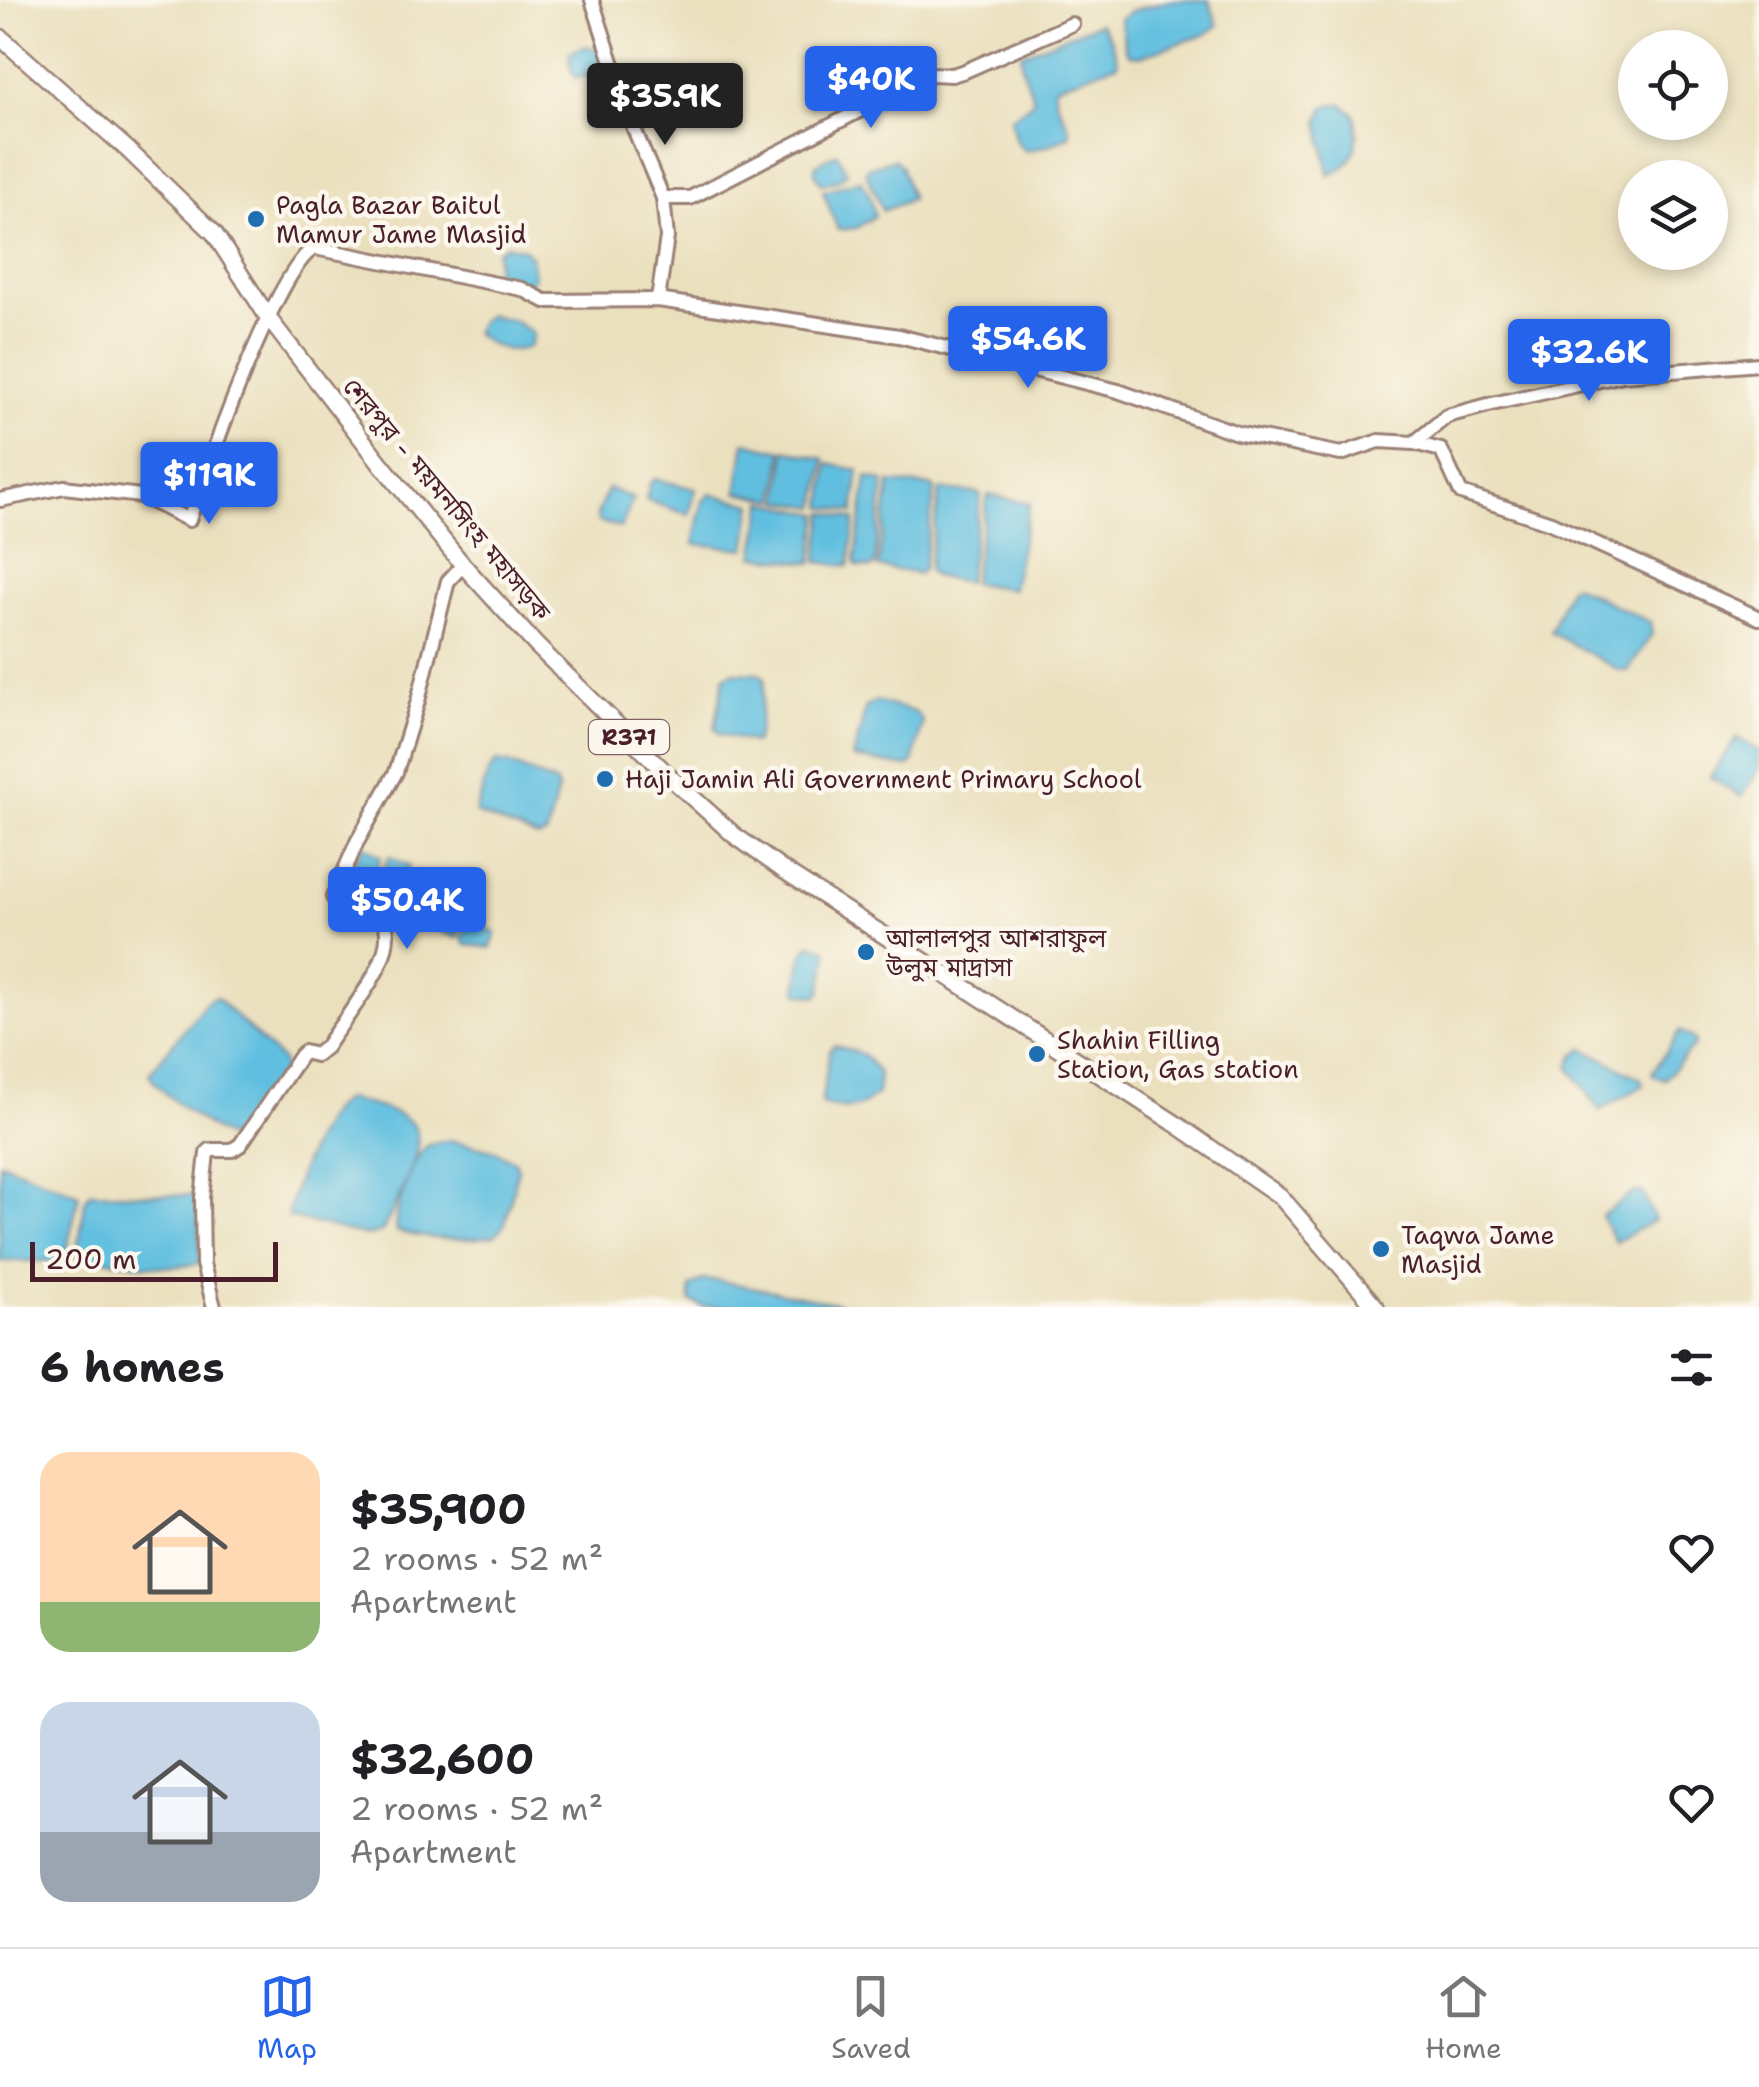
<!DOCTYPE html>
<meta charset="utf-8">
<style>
body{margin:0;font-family:"Shantell Sans","Noto Sans Bengali",sans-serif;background:#f6f6f6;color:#202124;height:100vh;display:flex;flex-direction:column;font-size:38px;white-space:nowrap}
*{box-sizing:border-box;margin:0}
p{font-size:32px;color:#757577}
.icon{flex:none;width:55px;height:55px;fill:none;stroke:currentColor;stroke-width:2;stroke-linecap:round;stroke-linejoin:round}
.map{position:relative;height:1307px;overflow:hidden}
.side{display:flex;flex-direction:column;background:#fff;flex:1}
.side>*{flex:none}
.fabs{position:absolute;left:1618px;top:30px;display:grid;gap:20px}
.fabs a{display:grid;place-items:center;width:110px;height:110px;border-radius:50%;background:#fff;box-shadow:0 5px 15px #0003;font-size:50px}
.scale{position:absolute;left:30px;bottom:25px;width:248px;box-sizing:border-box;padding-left:10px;border:5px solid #4a1f2b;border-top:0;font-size:28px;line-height:35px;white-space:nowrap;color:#4a1f2b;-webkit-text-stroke:8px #fbf7ec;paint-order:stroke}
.price{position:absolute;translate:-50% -85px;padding:0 22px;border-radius:10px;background:#2563eb;color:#fff;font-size:32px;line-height:65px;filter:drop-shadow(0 2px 5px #0008)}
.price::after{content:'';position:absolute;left:50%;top:60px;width:30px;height:22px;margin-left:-15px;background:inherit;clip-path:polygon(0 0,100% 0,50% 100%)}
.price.active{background:#222;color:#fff}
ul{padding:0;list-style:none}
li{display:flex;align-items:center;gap:30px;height:250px;padding:0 40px}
li span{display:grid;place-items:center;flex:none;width:280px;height:200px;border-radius:30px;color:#555}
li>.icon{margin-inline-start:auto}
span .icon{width:120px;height:120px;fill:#fffc;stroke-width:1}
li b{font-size:42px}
h2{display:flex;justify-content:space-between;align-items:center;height:120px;padding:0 40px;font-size:42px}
.menu{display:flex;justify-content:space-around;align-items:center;height:140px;border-top:2px solid #e0e0e0;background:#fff;font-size:28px;color:#757577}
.menu a{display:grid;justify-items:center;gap:5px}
.menu .active{color:#2563eb}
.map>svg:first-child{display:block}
</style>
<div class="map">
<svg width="1759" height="1307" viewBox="0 0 1759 1307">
<rect width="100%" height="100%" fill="#fbf7ec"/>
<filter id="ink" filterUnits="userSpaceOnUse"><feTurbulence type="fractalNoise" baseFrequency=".01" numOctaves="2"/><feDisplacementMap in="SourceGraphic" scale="20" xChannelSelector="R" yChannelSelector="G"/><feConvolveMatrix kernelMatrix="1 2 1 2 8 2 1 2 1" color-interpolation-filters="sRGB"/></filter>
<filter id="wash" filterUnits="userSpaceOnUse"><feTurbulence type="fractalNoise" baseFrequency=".0048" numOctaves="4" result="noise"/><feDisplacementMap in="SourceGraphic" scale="40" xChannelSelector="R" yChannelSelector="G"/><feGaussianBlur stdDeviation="2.25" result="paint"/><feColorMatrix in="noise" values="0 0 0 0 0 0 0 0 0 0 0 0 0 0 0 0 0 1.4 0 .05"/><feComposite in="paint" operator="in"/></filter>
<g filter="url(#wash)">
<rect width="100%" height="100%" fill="#ebe0be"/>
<g fill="#61bfe0" stroke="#566f86" stroke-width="2.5">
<polygon points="1169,0 1209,0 1218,26 1204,35 1140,56 1130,55 1126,50 1120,19 1131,11"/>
<path d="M1099,23L1111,40L1118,60L1117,64L1055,86C1052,104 1069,117 1070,135L1049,145L1026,151L1016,141L1010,119L1034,100L1022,67L1021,54Z"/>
<path d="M583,47C598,45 603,54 609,66L607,73L575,78L570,66V52Z"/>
<path d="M1341,103L1355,115C1361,141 1356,165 1329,175L1319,121L1325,107Z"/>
<polygon points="837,153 847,172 840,179 822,184 815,174 815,165"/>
<polygon points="894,159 901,166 911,199 883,211 866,172 868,168"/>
<polygon points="861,180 870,196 875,216 856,228 838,230 823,191"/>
<polygon points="507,245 524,249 531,256 534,276 530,283 495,279 497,251"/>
<path d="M489,315L514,321L533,333L530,346C514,355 485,347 475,332L479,322Z"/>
<polygon points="745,442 783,451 776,500 737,492"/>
<polygon points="786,450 825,459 817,507 780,501"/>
<polygon points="828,464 859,470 854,512 823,507"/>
<polygon points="867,477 884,482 875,565 871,568 857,566 855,562"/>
<polygon points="655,479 696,489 689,515 646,500 650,483"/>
<polygon points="890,483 931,486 935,489 923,569 919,574 878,567"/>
<polygon points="608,488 633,499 621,528 598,521 597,515"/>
<polygon points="940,490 978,493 981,496 967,582 933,576 928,570"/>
<polygon points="710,494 753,504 746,549 694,544 703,501"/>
<polygon points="988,495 1030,503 1012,589 972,583"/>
<polygon points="764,502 820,514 812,563 754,556"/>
<polygon points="825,512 855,519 849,566 817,562"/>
<polygon points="1573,585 1650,622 1652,634 1628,671 1619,670 1550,632 1569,587"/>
<polygon points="732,672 757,673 765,678 758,734 754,743 719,734 715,728 724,678"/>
<polygon points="876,701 915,712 923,721 913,763 908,767 853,758 866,707"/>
<polygon points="1737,738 1759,751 1759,769 1742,797 1710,777"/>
<polygon points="496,762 509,764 555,783 558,789 547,834 538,838 475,813 488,773"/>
<polygon points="363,845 381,857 361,905 355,908 346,905 341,895"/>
<polygon points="389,856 409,866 390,910 385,914 369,904"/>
<polygon points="435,907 462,923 457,938 427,925 428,914"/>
<polygon points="470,922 496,933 491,948 465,944 462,937"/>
<polygon points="810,944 826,949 828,954 821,992 817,996 800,993 797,989 803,954"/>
<path d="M216,997L281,1060L285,1071L233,1141C213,1131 159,1093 149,1074L208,1000Z"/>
<polygon points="1680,1031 1694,1039 1695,1044 1665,1079 1654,1076 1652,1073"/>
<path d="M835,1045L864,1055L879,1073L877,1094C861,1112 842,1110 821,1104L830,1050Z"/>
<polygon points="1584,1048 1641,1079 1643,1086 1600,1110 1569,1067 1574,1055"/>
<path d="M347,1099C367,1105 397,1109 412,1124C432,1144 392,1210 382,1232L367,1236L288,1217C291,1190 321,1109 347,1099Z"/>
<path d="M450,1140L493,1150L515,1161L518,1169L505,1224L494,1236C461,1241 428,1240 396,1231C392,1216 413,1158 426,1147C433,1142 442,1141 450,1140Z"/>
<polygon points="0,1162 79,1194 67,1250 60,1261 0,1261"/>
<path d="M90,1192L198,1196L200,1263C161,1273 116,1260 77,1255L85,1201Z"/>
<polygon points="1635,1192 1642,1192 1655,1220 1615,1242 1601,1216"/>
<polygon points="702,1280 720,1281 857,1307 704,1307 690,1301 690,1287"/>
</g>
</g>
<g filter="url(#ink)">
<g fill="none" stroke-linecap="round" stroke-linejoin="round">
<g stroke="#9a8074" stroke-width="18">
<g id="minor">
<polyline points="592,0 634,129 663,198 667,237 658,300"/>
<polyline points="663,198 690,198 931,74 952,75 965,71 1072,24"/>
<polyline points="1414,443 1447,416 1492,404 1623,375 1759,364"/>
<path d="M0,500L64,487L141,496L189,520C205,474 278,263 315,248L522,289L545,301L658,300L899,336L1118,391L1237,433L1341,454L1379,441L1414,443L1441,450L1461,493L1551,523L1759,618"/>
<path d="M214,1307L203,1264L202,1198L207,1153L210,1150H232L240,1145L300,1056L304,1052L316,1055L326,1047C344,1017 403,954 383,919L371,914L342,911L333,897L357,842L396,772L418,701L448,581L463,565"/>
</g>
</g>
<g stroke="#9a8074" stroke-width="20">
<polyline id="major" points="0,37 127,149 214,233 269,319 382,465 463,565 536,645 672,779 734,835 783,870 1176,1124 1280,1196 1376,1307"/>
</g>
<use href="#minor" stroke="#fff" stroke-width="12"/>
<use href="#major" stroke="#fff" stroke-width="15"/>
</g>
</g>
<g fill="#1f6fb2" stroke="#fbf7ec" stroke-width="4">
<circle cx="256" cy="219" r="10"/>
<circle cx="605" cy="779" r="10"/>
<circle cx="866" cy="952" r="10"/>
<circle cx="1037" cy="1054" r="10"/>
<circle cx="1381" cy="1249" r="10"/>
</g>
<g text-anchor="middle" stroke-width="9" stroke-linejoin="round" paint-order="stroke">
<rect fill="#fbf7ec" stroke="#7f6065" stroke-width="2.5" x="589" y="720" width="80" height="34" rx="8"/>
<g font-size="22" font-weight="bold" fill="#4a1f2b">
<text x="629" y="745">R371</text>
</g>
<g font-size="25" fill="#4a1f2b" stroke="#fbf7ec" text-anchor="start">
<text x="276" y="214">Pagla Bazar Baitul<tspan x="276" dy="29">Mamur Jame Masjid</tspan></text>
<text x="625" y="788">Haji Jamin Ali Government Primary School</text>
<text x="886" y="947">আলালপুর আশরাফুল<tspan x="886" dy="29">উলুম মাদ্রাসা</tspan></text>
<text x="1057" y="1049">Shahin Filling<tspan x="1057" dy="29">Station, Gas station</tspan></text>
<text x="1401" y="1244">Taqwa Jame<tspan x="1401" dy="29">Masjid</tspan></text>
</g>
<g font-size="25" fill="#4a1f2b" stroke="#fbf7ec">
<text transform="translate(447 499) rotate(50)" y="9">শেরপুর - ময়মনসিংহ মহাসড়ক</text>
</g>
</g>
</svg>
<div class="fabs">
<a><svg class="icon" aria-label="locate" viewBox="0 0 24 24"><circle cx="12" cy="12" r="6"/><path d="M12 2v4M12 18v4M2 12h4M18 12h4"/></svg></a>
<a><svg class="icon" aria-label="layers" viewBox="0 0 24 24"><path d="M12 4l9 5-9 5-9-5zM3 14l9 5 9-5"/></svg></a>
</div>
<div class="scale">200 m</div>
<b class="price" style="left:871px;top:131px">$40K</b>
<b class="price active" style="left:665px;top:148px">$35.9K</b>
<b class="price" style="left:1028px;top:391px">$54.6K</b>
<b class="price" style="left:1589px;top:404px">$32.6K</b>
<b class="price" style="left:209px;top:527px">$119K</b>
<b class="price" style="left:407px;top:952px">$50.4K</b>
</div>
<section class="side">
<h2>6 homes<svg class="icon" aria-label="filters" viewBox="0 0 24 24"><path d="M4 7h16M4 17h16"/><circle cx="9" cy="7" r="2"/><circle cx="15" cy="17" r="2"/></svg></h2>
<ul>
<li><span style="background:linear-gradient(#ffd9b3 75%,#8fb573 0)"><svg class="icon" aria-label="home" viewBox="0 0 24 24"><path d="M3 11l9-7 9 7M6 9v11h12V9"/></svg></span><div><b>$35,900</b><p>2 rooms · 52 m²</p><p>Apartment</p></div><svg class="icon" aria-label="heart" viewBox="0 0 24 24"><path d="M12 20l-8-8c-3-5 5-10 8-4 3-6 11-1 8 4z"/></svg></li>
<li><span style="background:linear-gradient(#c9d6e8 65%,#9aa5b1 0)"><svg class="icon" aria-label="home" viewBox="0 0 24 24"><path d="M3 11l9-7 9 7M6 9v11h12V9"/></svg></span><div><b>$32,600</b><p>2 rooms · 52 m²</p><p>Apartment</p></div><svg class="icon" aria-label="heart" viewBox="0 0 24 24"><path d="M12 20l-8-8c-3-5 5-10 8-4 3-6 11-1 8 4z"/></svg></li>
</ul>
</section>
<nav class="menu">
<a class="active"><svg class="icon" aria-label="map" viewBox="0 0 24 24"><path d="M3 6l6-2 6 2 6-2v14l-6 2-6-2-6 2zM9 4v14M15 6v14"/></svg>Map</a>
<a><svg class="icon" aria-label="saved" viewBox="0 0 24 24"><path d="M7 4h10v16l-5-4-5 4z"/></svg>Saved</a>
<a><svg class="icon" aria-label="home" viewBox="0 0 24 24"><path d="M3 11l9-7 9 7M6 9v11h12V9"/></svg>Home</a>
</nav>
